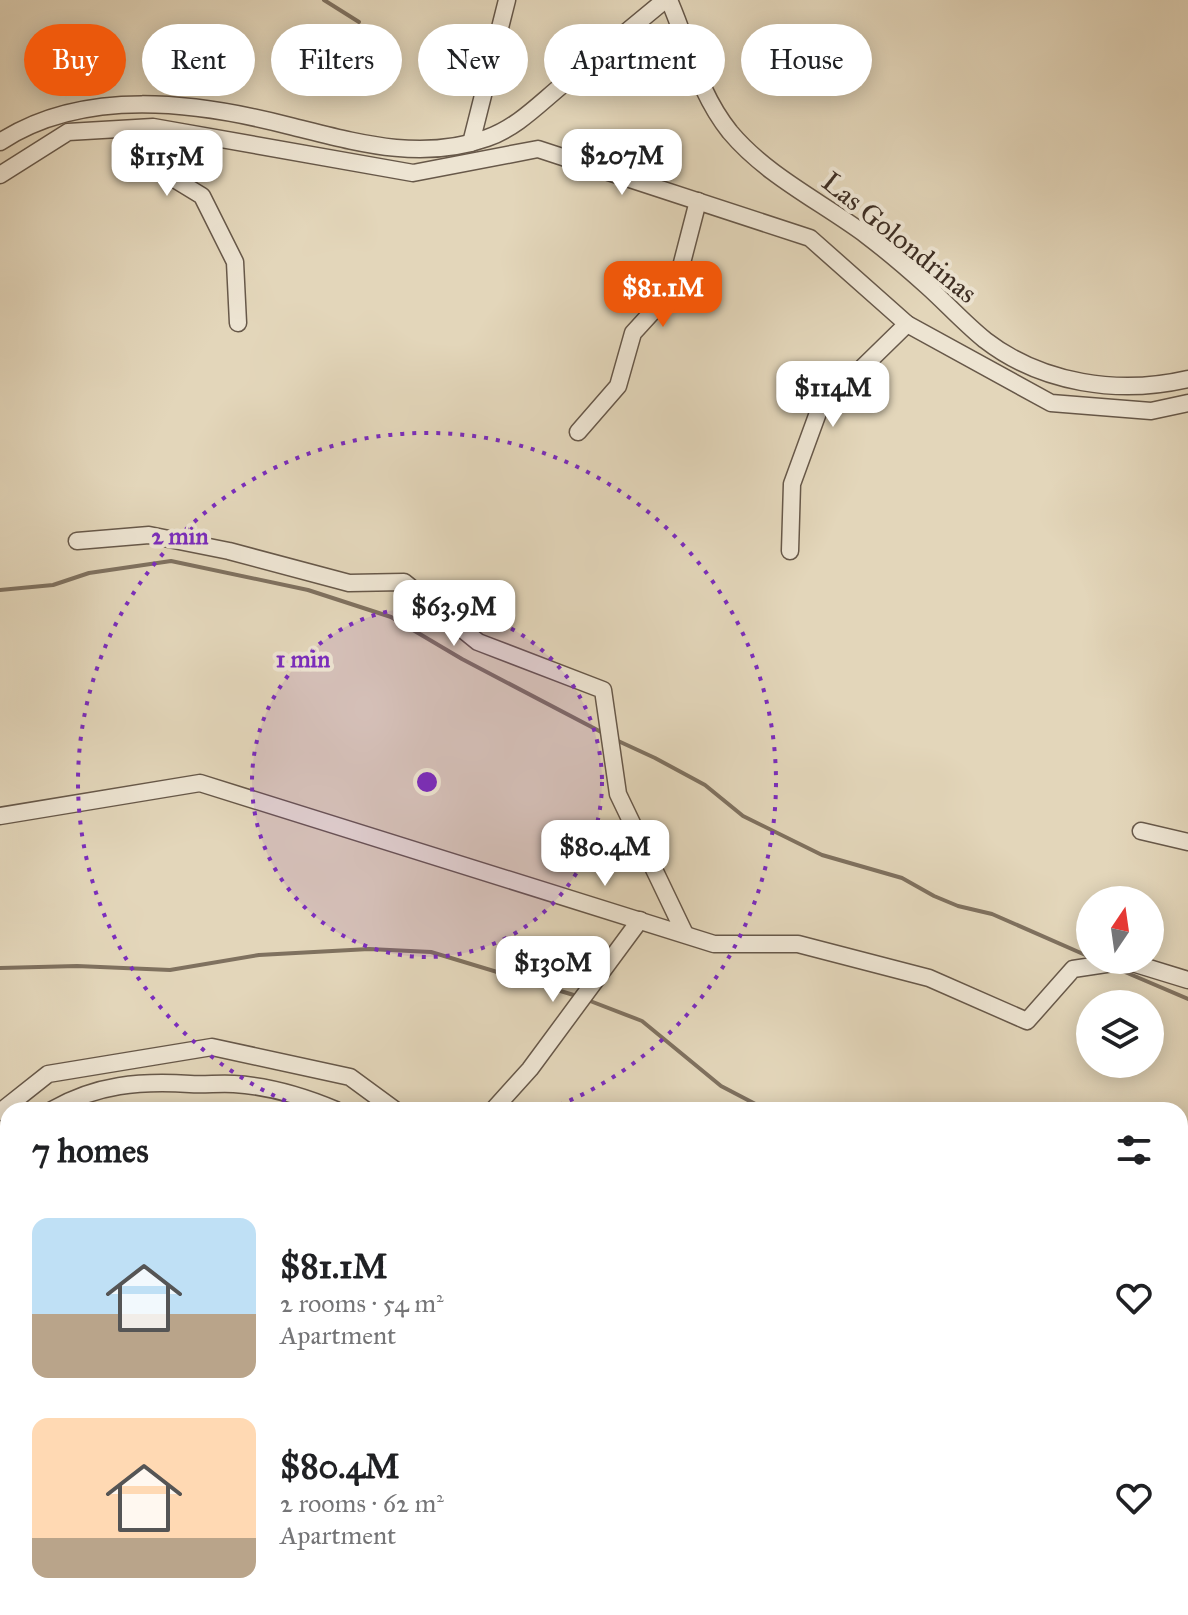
<!DOCTYPE html>
<meta charset="utf-8">
<style>
body{margin:0;font-family:"IM FELL Great Primer",serif;background:#f2f2f2;color:#202124;height:100vh;display:flex;flex-direction:column;font-size:30px;white-space:nowrap}
*{box-sizing:border-box;margin:0}
p{font-size:26px;color:#757577}
.icon{flex:none;width:44px;height:44px;fill:none;stroke:currentColor;stroke-width:2;stroke-linecap:round;stroke-linejoin:round}
.map{position:relative;flex:1;overflow:hidden}
.sheet{position:absolute;left:0px;top:1102px;width:1188px;height:514px;display:flex;flex-direction:column;background:#fff;border-radius:24px 24px 0 0;box-shadow:0 4px 20px #0003}
.sheet>*{flex:none}
.top-card{position:absolute;left:24px;top:24px;width:1140px;height:72px;display:flex;gap:16px}
.needle{width:52px;rotate:13deg}
.fabs{position:absolute;left:1076px;top:886px;display:grid;gap:16px}
.fabs a{display:grid;place-items:center;width:88px;height:88px;border-radius:50%;background:#fff;box-shadow:0 4px 20px #0003;font-size:40px}
.price{position:absolute;translate:-50% -68px;padding:0 18px;border-radius:16px;background:#fff;color:#222;font-size:26px;line-height:52px;filter:drop-shadow(0 2px 4px #0008)}
.price::after{content:'';position:absolute;left:50%;top:48px;width:24px;height:18px;margin-left:-12px;background:inherit;clip-path:polygon(0 0,100% 0,50% 100%)}
.price.current{background:#ea580c;color:#fff}
ul{padding:0;list-style:none}
li{display:flex;align-items:center;gap:24px;height:200px;padding:0 32px}
li span{display:grid;place-items:center;flex:none;width:224px;height:160px;border-radius:16px;color:#555}
li>.icon{margin-inline-start:auto}
span .icon{width:96px;height:96px;fill:#fffc;stroke-width:1}
li b{font-size:34px}
h2{display:flex;justify-content:space-between;align-items:center;height:96px;padding:0 32px;font-size:34px}
.chip{padding:0 28px;border-radius:36px;background:#fff;box-shadow:0 4px 20px #0003;font-size:28px;line-height:72px}
.chip.current{background:#ea580c;color:#fff}
.map>svg:first-child{display:block}
</style>
<div class="map">
<svg width="1188" height="1615" viewBox="0 0 1188 1615">
<rect width="100%" height="100%" fill="#e3d6ba"/>
<filter id="stains"><feTurbulence type="fractalNoise" baseFrequency=".0025" numOctaves="4"/><feColorMatrix values="0 0 0 0 .2 0 0 0 0 .09 0 0 0 0 .02 0 0 0 .5 -.17"/></filter>
<radialGradient id="worn" r=".72"><stop offset=".6" stop-color="#630" stop-opacity="0"/><stop offset="1" stop-color="#630" stop-opacity=".3"/></radialGradient>
<g fill="none" stroke-linecap="round" stroke-linejoin="round">
<g stroke="#7f715f" stroke-width="4">
<polyline points="324,0 359,22"/>
<polyline points="0,590 53,585 89,573 171,561 308,590 391,617 462,659 605,734"/>
<polyline points="616,740 655,758 705,785 743,816 822,855 902,878 934,896 958,906 992,914 1090,957"/>
<polyline points="0,968 77,966 170,970 259,955 369,949 431,952 577,996"/>
<polyline points="1118,969 1188,999"/>
<polyline points="585,999 642,1021 721,1086 767,1110"/>
<polyline points="1180,1160 1188,1161"/>
<polyline points="0,1508 8,1505"/>
</g>
<g stroke="#675849" stroke-width="11">
<g id="lane">
<polyline points="1180,1489 1188,1483"/>
<polyline points="1066,1608 1081,1615"/>
<polyline points="909,1615 914,1608"/>
</g>
</g>
<g stroke="#675849" stroke-width="19">
<g id="street">
<path d="M669,0C689,46 698,92 730,132C767,176 820,201 866,235C887,251 907,268 927,286C946,303 964,323 985,340C1042,384 1119,395 1188,379"/>
<polyline points="196,137 148,151 161,171 202,196 235,262 238,323"/>
<path d="M0,142C84,87 197,102 290,126C355,142 420,162 487,138C516,128 538,105 561,86C596,57 630,29 665,0"/>
<polyline points="471,143 507,0"/>
<polyline points="0,175 68,132 153,127 413,173 538,149 810,238 907,324 1051,403 1151,411 1188,403"/>
<polyline points="578,432 618,386 633,333 676,286 698,201"/>
<polyline points="77,541 149,535 229,551 349,583 404,582 478,642 603,690 618,794 685,934"/>
<polyline points="790,551 792,484 819,410 907,324"/>
<polyline points="0,816 200,783 714,944 798,944 929,978 1027,1021 1073,969 1126,961 1188,980"/>
<polyline points="1141,831 1188,842"/>
<path d="M52,1110C97,1084 140,1081 190,1084C205,1085 219,1083 234,1084C269,1086 303,1096 336,1110"/>
<polyline points="493,1110 530,1069 640,920"/>
<polyline points="0,1112 48,1074 212,1047 350,1077 395,1110"/>
<polyline points="0,1151 8,1143"/>
<polyline points="1180,1379 1188,1378"/>
<polyline points="1180,1511 1188,1493"/>
<polyline points="117,1615 129,1608"/>
<polyline points="396,1615 397,1608"/>
<polyline points="1117,1615 1124,1608"/>
</g>
</g>
<use href="#lane" stroke="#ede4d2" stroke-width="8"/>
<use href="#street" stroke="#ede4d2" stroke-width="16"/>
</g>
<circle cx="427" cy="782" r="175" fill="#7b2cbf" fill-opacity=".12"/>
<g fill="none" stroke="#7b2cbf" stroke-width="4" stroke-dasharray="4 8">
<circle cx="427" cy="782" r="175"/>
<path d="M308 1110A349 349 0 1 1 546 1110"/>
</g>
<g text-anchor="middle" stroke-width="8" stroke-linejoin="round" paint-order="stroke">
<g font-size="28" fill="#3e2e23" stroke="#ede4d2">
<text transform="translate(900 237) rotate(39)" y="10">Las Golondrinas</text>
</g>
</g>
<circle cx="427" cy="782" r="12" fill="#7b2cbf" stroke="#ede4d2" stroke-width="4"/>
<g font-size="24" text-anchor="middle" font-weight="bold" fill="#7b2cbf" stroke="#ede4d2" stroke-width="8" stroke-linejoin="round" paint-order="stroke">
<text x="180" y="544">2 min</text>
<text x="303" y="667">1 min</text>
</g>
<rect width="100%" height="100%" filter="url(#stains)"/>
<rect width="100%" height="100%" fill="url(#worn)"/>
</svg>
<div class="fabs">
<a><svg class="needle" viewBox="-14 -14 28 28"><path d="M0-13l5 13h-10z" fill="#e53935"/><path d="M0 13l5-13h-10z" fill="#757577"/></svg></a>
<a><svg class="icon" aria-label="layers" viewBox="0 0 24 24"><path d="M12 4l9 5-9 5-9-5zM3 14l9 5 9-5"/></svg></a>
</div>
<b class="price" style="left:622px;top:197px">$207M</b>
<b class="price" style="left:167px;top:198px">$115M</b>
<b class="price current" style="left:663px;top:329px">$81.1M</b>
<b class="price" style="left:833px;top:429px">$114M</b>
<b class="price" style="left:454px;top:648px">$63.9M</b>
<b class="price" style="left:605px;top:888px">$80.4M</b>
<b class="price" style="left:553px;top:1004px">$130M</b>
<div class="top-card">
<a class="chip current">Buy</a>
<a class="chip">Rent</a>
<a class="chip">Filters</a>
<a class="chip">New</a>
<a class="chip">Apartment</a>
<a class="chip">House</a>
</div>
<section class="sheet">
<h2>7 homes<svg class="icon" aria-label="filters" viewBox="0 0 24 24"><path d="M4 7h16M4 17h16"/><circle cx="9" cy="7" r="2"/><circle cx="15" cy="17" r="2"/></svg></h2>
<ul>
<li><span style="background:linear-gradient(#bfe0f5 60%,#b9a48a 0)"><svg class="icon" aria-label="home" viewBox="0 0 24 24"><path d="M3 11l9-7 9 7M6 9v11h12V9"/></svg></span><div><b>$81.1M</b><p>2 rooms · 54 m²</p><p>Apartment</p></div><svg class="icon" aria-label="heart" viewBox="0 0 24 24"><path d="M12 20l-8-8c-3-5 5-10 8-4 3-6 11-1 8 4z"/></svg></li>
<li><span style="background:linear-gradient(#ffd9b3 75%,#b9a48a 0)"><svg class="icon" aria-label="home" viewBox="0 0 24 24"><path d="M3 11l9-7 9 7M6 9v11h12V9"/></svg></span><div><b>$80.4M</b><p>2 rooms · 62 m²</p><p>Apartment</p></div><svg class="icon" aria-label="heart" viewBox="0 0 24 24"><path d="M12 20l-8-8c-3-5 5-10 8-4 3-6 11-1 8 4z"/></svg></li>
</ul>
</section>
</div>
